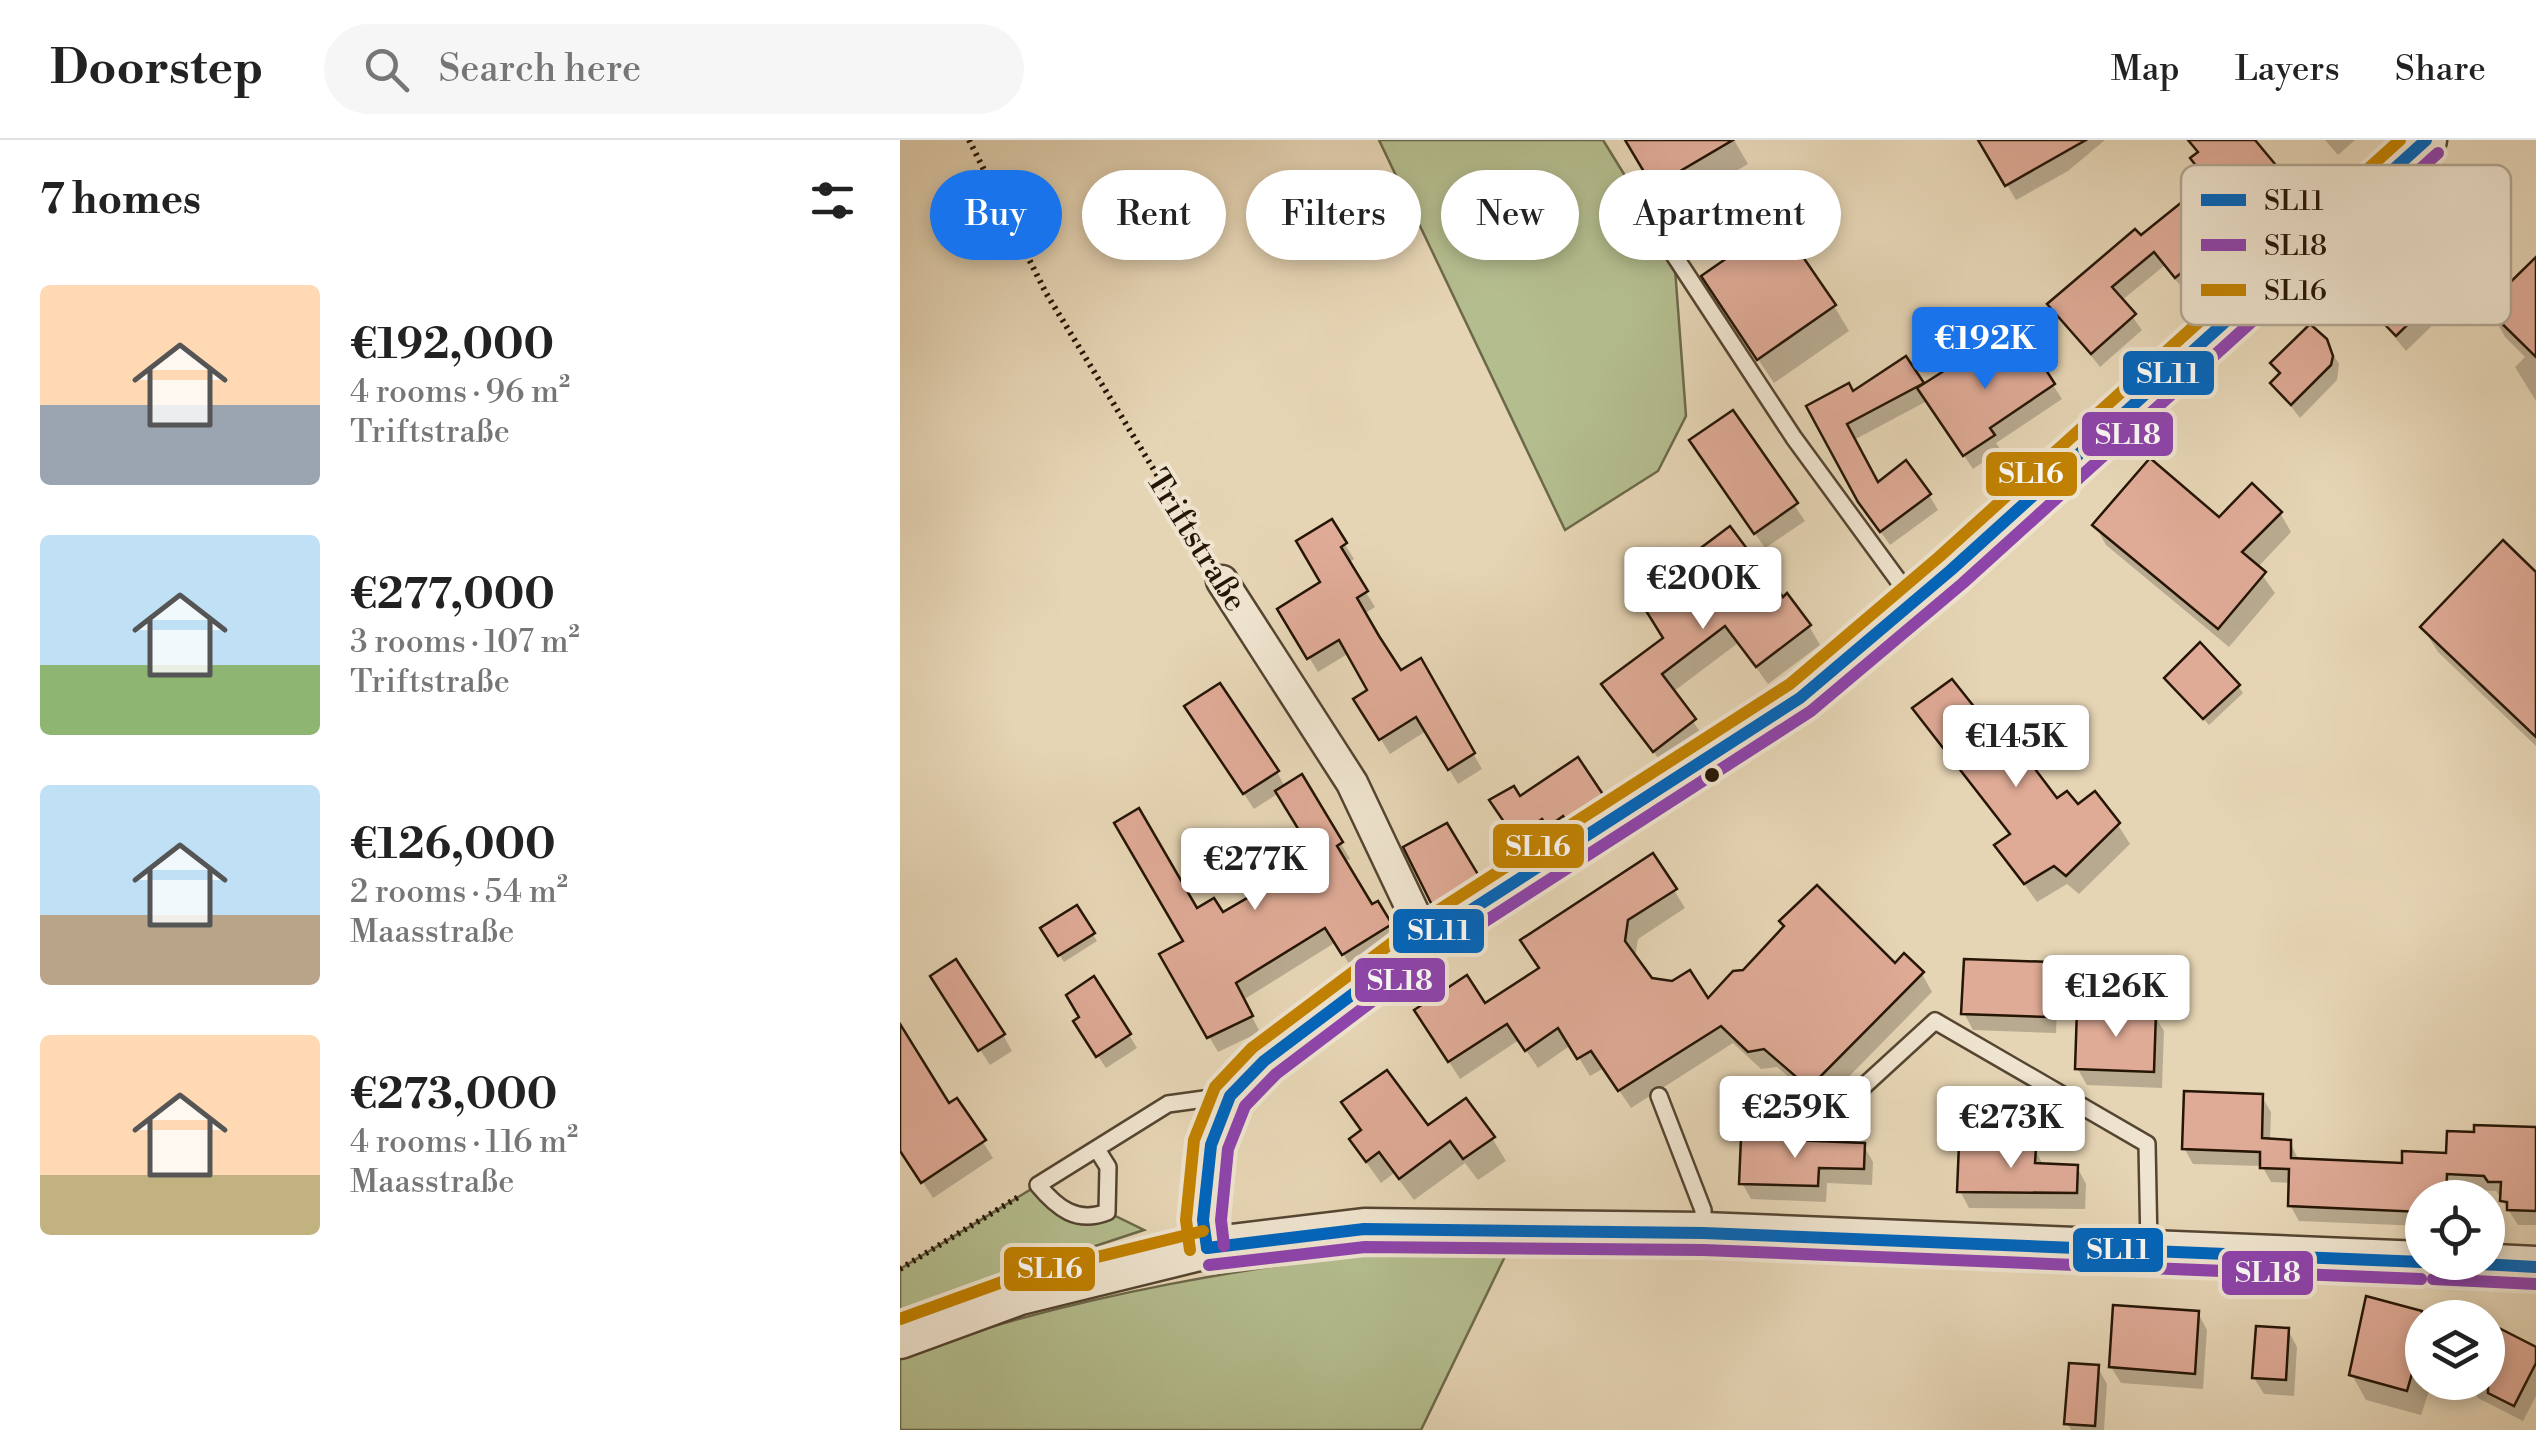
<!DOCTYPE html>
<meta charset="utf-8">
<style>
body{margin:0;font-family:"Libre Bodoni",serif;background:#f6f6f6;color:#222;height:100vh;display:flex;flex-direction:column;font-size:38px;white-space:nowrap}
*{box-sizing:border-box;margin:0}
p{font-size:32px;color:#767676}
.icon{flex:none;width:55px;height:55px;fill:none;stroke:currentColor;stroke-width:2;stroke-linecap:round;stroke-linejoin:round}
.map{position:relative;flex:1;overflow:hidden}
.drawer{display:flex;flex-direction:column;background:#fff;width:900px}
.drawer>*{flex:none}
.hud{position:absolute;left:30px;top:30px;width:950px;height:90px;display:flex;gap:20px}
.buttons{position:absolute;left:1505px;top:1040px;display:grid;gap:20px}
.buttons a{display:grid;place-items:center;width:100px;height:100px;border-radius:50%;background:#fff;box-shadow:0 5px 15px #0003;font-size:50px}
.price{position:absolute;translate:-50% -85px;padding:0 22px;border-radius:10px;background:#fff;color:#222;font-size:32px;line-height:65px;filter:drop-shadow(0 2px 5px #0008)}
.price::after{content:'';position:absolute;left:50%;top:60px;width:30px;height:22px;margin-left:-15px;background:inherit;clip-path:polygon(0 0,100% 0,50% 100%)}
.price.current{background:#1a73e8;color:#fff}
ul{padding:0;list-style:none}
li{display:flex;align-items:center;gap:30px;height:250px;padding:0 40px}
li span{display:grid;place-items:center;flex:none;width:280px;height:200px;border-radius:10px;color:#555}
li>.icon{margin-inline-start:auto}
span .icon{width:120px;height:120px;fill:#fffc;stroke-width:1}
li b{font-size:42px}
h2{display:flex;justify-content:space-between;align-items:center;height:120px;padding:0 40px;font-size:42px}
.chip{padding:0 35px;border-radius:45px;background:#fff;box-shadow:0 5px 15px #0003;font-size:35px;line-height:90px}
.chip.current{background:#1a73e8;color:#fff}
header{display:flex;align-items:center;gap:60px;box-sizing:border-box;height:140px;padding:0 50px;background:#fff;border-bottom:2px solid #e0e0e0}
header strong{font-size:48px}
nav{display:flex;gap:55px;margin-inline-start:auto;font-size:35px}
.search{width:700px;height:90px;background:#f6f6f6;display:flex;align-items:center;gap:25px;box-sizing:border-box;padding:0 35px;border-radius:55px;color:#767676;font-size:38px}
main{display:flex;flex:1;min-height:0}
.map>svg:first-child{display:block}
</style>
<header>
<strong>Doorstep</strong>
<div class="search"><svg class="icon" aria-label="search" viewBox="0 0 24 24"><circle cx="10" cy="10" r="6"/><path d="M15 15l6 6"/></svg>Search here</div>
<nav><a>Map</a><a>Layers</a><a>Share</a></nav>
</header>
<main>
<section class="drawer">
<h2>7 homes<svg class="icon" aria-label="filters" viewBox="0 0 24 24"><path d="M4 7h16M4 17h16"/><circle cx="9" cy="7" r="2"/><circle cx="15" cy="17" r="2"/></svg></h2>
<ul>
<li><span style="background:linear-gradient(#ffd9b3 60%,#9aa5b1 0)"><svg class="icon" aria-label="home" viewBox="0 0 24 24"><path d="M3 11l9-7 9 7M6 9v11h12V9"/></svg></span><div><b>€192,000</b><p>4 rooms · 96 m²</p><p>Triftstraße</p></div></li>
<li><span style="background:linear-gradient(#bfe0f5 65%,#8fb573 0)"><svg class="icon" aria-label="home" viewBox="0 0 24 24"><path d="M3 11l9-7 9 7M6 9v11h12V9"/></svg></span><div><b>€277,000</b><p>3 rooms · 107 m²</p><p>Triftstraße</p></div></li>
<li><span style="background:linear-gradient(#bfe0f5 65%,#b9a48a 0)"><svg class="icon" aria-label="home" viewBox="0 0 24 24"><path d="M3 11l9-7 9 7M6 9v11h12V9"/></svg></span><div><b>€126,000</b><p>2 rooms · 54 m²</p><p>Maasstraße</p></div></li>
<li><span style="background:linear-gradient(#ffd9b3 70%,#c2b280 0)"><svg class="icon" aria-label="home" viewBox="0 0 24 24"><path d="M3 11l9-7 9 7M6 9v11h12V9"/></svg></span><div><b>€273,000</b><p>4 rooms · 116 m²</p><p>Maasstraße</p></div></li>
</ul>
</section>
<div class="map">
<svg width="1636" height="1290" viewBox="0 0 1636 1290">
<rect width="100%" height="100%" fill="#e6d5b5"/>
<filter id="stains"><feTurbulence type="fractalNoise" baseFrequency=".002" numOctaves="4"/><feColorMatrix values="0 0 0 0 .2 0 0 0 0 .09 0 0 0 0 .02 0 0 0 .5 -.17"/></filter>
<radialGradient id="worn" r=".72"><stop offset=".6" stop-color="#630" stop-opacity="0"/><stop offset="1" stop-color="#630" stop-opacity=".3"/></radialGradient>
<g fill="#b4bd8e" stroke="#6c694a" stroke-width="2.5">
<polygon points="479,0 703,0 774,115 786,276 758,331 665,390"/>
<polygon points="138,1045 153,1063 207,1072 244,1090 80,1144 0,1176 0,1129"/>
<path d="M544,1105L610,1106L521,1290H0V1216C175,1154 359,1124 544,1105Z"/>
</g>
<g fill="#0003">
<polygon points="728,0 834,0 848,24 770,70"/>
<polygon points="1081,0 1205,0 1168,31 1116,60"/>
<polygon points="1289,0 1352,0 1391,52 1310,119 1315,127 1285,151 1264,126 1221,161 1242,190 1200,227 1150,164 1309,43 1293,19 1299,14"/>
<polygon points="1425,0 1455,0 1438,15"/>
<polygon points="1636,121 1636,261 1615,227 1625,217 1605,197 1588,167"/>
<polygon points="1514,142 1538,180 1506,211 1464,160"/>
<polygon points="819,161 934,166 949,191 874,243"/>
<polygon points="1123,199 1162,259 1096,303 1101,310 1073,329 1027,261 954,300 978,345 1029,355 1038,370 990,405 970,377 909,267 952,254 1005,219 1024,247 1087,223"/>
<polygon points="1430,209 1439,224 1437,240 1400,278 1373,244 1381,236 1374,223"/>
<polygon points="832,273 905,381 865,408 802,316"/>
<polygon points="1380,373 1391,392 1357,428 1375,453 1329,507 1206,405 1195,385"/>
<polygon points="431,382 454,419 448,423 475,467 464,474 500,534 520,521 582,629 558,644 526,591 490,614 457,560 471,551 449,513 418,532 380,470 423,443"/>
<polygon points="1636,435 1636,606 1538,512 1523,488"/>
<polygon points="883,460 909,486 920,505 868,544 838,503 773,552 805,599 766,629 704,544 766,499"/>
<polygon points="1267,538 1338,546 1343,553 1309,585"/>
<polygon points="1016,569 1099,602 1157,661 1218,685 1230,704 1179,754 1167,744 1137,762 1097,706 1111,696"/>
<polygon points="297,583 377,632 385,647 401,637 450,719 444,722 471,767 477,764 499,800 452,829 436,802 343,860 360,892 318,912 262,815 286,802 297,771 322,776 419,719 379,653 354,669"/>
<polygon points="678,621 709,671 657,699 652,691 625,710 600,674"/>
<polygon points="546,686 591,762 548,788 506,708"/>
<polygon points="774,750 785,768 738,799 735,818 750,840 808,862 995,827 1022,834 1032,852 921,965 877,927 861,929 833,903 731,968 704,928 690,936 671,905 638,928 619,900 560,939 528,889 584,867"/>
<polygon points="176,768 197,801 164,822 143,789"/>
<polygon points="1149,825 1158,841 1156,893 1073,890 1064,873"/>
<polygon points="43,853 103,895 112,911 90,925"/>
<polygon points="1254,875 1264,891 1262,948 1187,945 1177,928"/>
<polygon points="184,895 229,895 237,908 206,928"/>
<polygon points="0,906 48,967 57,961 93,1018 33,1058 0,1007"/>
<polygon points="1362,957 1371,972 1370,1001 1390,1002 1399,1021 1504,1025 1636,989 1636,1085 1618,1085 1596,1051 1554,1049 1554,1058 1522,1058 1522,1086 1399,1081 1390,1065 1391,1043 1371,1042 1362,1026 1293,1024 1284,1008"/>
<polygon points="445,963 528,989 592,998 606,1021 578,1040 565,1023 514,1060 494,1033 481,1043 466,1022 453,1000 462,992"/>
<polygon points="964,1006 973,1022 972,1045 927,1043 926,1062 851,1059 842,1043"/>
<polygon points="1135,1010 1144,1026 1177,1027 1186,1044 1185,1069 1069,1068 1060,1051"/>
<polygon points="1468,1159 1533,1178 1522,1178 1522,1242 1532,1242 1521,1275 1466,1260 1452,1235"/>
<polygon points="1298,1173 1307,1190 1303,1249 1221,1243 1211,1227"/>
<polygon points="1596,1189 1636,1210 1636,1256 1623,1281 1578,1258 1569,1242 1588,1242 1588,1205"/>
<polygon points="1388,1190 1397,1207 1394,1256 1364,1254 1354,1238"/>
<polygon points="1198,1228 1207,1244 1204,1290 1171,1290 1167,1283"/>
</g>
<g fill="#dfaa96" stroke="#251505" stroke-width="2.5">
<polygon points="725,0 833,0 753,47"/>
<polygon points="1078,0 1186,0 1105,46"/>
<polygon points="1288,0 1355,0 1385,36 1303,103 1308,111 1275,138 1254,112 1212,147 1236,174 1191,214 1147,164 1235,89 1241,95 1308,41 1290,18 1298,12"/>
<polygon points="879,82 936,165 857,220 801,136"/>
<polygon points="1636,117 1636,217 1585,167"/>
<polygon points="1495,126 1516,140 1514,146 1531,162 1496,196 1461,160"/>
<polygon points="1410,184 1427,199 1433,216 1431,225 1391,265 1370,243 1380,233 1370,223"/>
<polygon points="1124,196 1155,244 1090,288 1095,295 1063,316 1017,248 1080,208 1088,220"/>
<polygon points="1006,216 1024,243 947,284 978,342 1006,320 1031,354 980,392 958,362 906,266 949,243 953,251"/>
<polygon points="833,270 898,363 854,394 789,300"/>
<polygon points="1250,318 1319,377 1352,343 1382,372 1342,412 1366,432 1318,489 1192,385"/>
<polygon points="432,379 447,403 441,407 468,451 457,458 479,496 501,530 521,518 575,613 548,630 516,577 479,600 453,559 467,550 439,500 407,519 377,469 420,442 396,401"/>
<polygon points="830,386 883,457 887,453 911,485 856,527 825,486 762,534 796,579 753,612 701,544 763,498 743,466 792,435 782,422"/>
<polygon points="1603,400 1636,432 1636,597 1520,487"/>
<polygon points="1300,502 1340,545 1303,579 1264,538"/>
<polygon points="1052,539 1099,598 1107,592 1157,658 1167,651 1178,664 1195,651 1220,683 1166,736 1154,726 1124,744 1094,705 1110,694 1012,568"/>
<polygon points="320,543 379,631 343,654 284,566"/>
<polygon points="678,617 704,656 666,680 663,676 648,687 642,679 615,698 589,660 614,646 620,656"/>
<polygon points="402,634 443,702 437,706 472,764 478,761 492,784 442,815 425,788 336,843 353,876 307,898 259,814 283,801 214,683 239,668 297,768 314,758 323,772 416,718 375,651"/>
<polygon points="547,683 579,736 532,765 503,707"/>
<polygon points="753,713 777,749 728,780 725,801 752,838 772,841 790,830 808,858 833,831 843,830 884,786 879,781 917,745 995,823 1004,813 1024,832 909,948 864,909 848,912 821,886 718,951 691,911 677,919 658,888 625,911 607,884 548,922 514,870 567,835 585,863 639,828 620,800"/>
<polygon points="177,765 195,793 158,816 140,788"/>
<polygon points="56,819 105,894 78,911 30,836"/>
<polygon points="1064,819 1150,822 1148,877 1061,874"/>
<polygon points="194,836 231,894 196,917 173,881 179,877 166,855"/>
<polygon points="1177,869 1256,872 1254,932 1175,929"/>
<polygon points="0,884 49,963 57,958 86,1000 21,1043 0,1011"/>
<polygon points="487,930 528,985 566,958 595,997 563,1019 550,1001 499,1039 479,1012 466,1022 449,999 461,990 441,962"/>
<polygon points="1284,951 1363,954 1362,998 1391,1000 1391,1018 1502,1023 1502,1011 1546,1013 1547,991 1574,992 1574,985 1636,987 1636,1071 1607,1070 1607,1062 1600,1061 1601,1042 1588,1042 1584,1036 1547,1034 1546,1058 1522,1058 1522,1072 1388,1066 1389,1029 1360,1028 1360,1012 1282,1009"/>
<polygon points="841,998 965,1003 964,1029 919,1028 918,1046 839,1044"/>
<polygon points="1059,1004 1136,1007 1135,1023 1178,1025 1177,1053 1057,1052"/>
<polygon points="1466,1156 1522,1171 1522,1220 1517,1216 1507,1251 1449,1235"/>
<polygon points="1213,1165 1299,1171 1295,1234 1209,1227"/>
<polygon points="1356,1186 1389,1188 1386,1240 1352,1238"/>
<polygon points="1595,1186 1636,1207 1636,1223 1614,1266 1588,1253 1588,1200"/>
<polygon points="1169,1223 1199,1225 1195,1286 1164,1284"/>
</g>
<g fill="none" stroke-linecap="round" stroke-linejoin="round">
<g stroke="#554531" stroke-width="20">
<g id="service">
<polyline points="774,115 894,298 1014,462"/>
<polyline points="759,956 803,1070 803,1093"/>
<polyline points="952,957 1035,881 1247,1004 1249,1107"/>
<path d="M198,1011L208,1027L207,1072C177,1084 157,1068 138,1045L268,964L326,956"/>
</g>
</g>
<g stroke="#554531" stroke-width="35">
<polyline id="minor" points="322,441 452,643 526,799"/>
</g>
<g stroke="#554531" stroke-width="45">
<g id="tertiary">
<polyline points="307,1108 303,1080 311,1005 330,956 364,921 526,799 900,558 1051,430 1526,0"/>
<polyline points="1534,1122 1636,1127"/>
<polyline points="0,1198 120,1154 307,1108 464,1089 803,1093 1522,1122"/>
</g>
</g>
<g stroke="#251505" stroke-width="6" stroke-dasharray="2.5 5" stroke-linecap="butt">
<polyline points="69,0 146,153 309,420"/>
<polyline points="0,1129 120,1056"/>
</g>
<use href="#service" stroke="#efe4cf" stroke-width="15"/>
<use href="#minor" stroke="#efe4cf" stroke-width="30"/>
<use href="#tertiary" stroke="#efe4cf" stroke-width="40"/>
<g stroke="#efe4cf" stroke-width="20">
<g id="bus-1">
<polyline points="307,1108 303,1080 311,1005 330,956 364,921 526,799 900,558 1051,430 1526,0"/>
<polyline points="307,1108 464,1089 803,1093 1522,1122"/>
<polyline points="1544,1122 1636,1127"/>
</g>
</g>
<g stroke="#efe4cf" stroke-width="20">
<g id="bus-2">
<polyline points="324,1106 321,1080 328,1009 345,966 376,934 536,813 911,571 1063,443 1538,13"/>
<polyline points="309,1125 465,1107 803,1110 1521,1139"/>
<polyline points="1533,1139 1635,1144"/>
</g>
</g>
<g stroke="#efe4cf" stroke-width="20">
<g id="bus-3">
<polyline points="290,1110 286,1080 294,1000 315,947 352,908 517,784 890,544 1039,417 1500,0"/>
<polyline points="0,1179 116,1137 303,1091"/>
</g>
</g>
<use href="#bus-1" stroke="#0065bd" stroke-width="12"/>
<use href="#bus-2" stroke="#8e44ad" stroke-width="12"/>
<use href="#bus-3" stroke="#c28201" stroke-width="12"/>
</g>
<circle fill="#251505" stroke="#efe4cf" stroke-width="4" cx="812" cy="635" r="9"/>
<g text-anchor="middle" stroke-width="8" stroke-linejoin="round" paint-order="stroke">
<g font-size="32" fill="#251505" stroke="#efe4cf">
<text transform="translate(297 400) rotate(58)" y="11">Triftstraße</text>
</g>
</g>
<rect x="1281" y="25" width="330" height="160" rx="15" fill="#efe4cf" stroke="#b2a692" stroke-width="2.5"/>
<rect x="1301" y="54" width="45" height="12" fill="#0065bd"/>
<rect x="1301" y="99" width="45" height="12" fill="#8e44ad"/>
<rect x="1301" y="144" width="45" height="12" fill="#c28201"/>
<g font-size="28" fill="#251505">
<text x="1364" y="70">SL11</text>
<text x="1364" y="115">SL18</text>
<text x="1364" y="160">SL16</text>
</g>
<g stroke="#efe4cf" stroke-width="4">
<rect x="1221" y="209" width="95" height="48" rx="10" fill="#0065bd"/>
<rect x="1180" y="270" width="95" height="48" rx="10" fill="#8e44ad"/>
<rect x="1084" y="310" width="95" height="48" rx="10" fill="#c28201"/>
<rect x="591" y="682" width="95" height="48" rx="10" fill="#c28201"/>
<rect x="491" y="767" width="95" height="48" rx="10" fill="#0065bd"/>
<rect x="453" y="816" width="94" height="48" rx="10" fill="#8e44ad"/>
<rect x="1171" y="1086" width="94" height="48" rx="10" fill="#0065bd"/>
<rect x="102" y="1105" width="95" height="48" rx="10" fill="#c28201"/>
<rect x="1320" y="1109" width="95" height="48" rx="10" fill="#8e44ad"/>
</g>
<g font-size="28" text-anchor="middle" font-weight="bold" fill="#fff">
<text x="1268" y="243">SL11</text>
<text x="1228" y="304">SL18</text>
<text x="1131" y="343">SL16</text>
<text x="638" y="716">SL16</text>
<text x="539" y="800">SL11</text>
<text x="500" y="850">SL18</text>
<text x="1218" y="1119">SL11</text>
<text x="150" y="1138">SL16</text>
<text x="1368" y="1142">SL18</text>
</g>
<rect width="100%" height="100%" filter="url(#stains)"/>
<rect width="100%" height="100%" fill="url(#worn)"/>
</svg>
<div class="buttons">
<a><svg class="icon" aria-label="locate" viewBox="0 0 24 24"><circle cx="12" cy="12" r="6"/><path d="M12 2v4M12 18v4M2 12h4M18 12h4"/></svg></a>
<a><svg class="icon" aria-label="layers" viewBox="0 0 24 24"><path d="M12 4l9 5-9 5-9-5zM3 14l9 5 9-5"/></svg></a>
</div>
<b class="price current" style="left:1085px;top:252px">€192K</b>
<b class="price" style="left:803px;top:492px">€200K</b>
<b class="price" style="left:1116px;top:650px">€145K</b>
<b class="price" style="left:355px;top:773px">€277K</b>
<b class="price" style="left:1216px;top:900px">€126K</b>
<b class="price" style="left:895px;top:1021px">€259K</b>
<b class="price" style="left:1111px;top:1031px">€273K</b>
<div class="hud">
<a class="chip current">Buy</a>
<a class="chip">Rent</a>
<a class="chip">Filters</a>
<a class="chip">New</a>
<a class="chip">Apartment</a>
</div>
</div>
</main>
